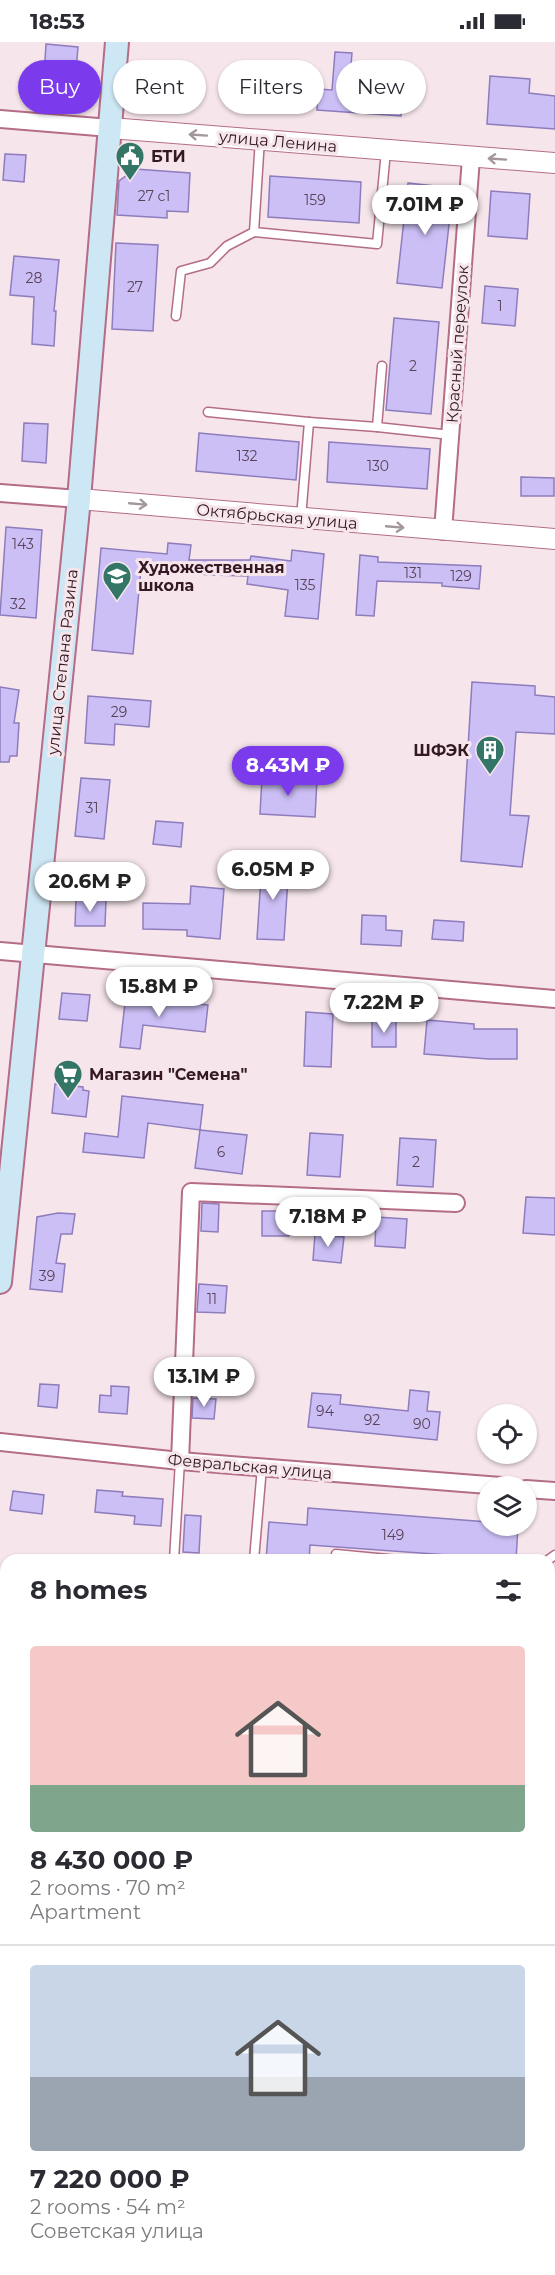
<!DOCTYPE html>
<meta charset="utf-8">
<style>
body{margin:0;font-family:Montserrat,sans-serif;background:#f2f2f3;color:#2b2b33;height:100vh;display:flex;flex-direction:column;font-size:22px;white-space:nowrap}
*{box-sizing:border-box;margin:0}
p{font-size:20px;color:#7c7c81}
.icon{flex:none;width:33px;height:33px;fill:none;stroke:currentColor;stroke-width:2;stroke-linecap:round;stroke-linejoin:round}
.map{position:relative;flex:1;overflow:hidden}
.side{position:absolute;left:0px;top:1512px;width:555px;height:722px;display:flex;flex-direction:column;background:#fff;border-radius:18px 18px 0 0;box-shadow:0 2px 4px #0004}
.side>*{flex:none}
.hud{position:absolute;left:18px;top:18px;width:519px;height:54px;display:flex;gap:12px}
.controls{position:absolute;left:477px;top:1362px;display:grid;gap:12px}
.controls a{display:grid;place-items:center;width:60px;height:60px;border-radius:50%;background:#fff;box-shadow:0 2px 4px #0004;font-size:30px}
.price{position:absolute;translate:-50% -51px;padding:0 14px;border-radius:21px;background:#fff;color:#222;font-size:20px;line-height:39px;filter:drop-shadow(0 2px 3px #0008)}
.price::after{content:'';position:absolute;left:50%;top:36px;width:18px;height:14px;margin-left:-9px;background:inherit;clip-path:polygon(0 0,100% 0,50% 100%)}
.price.selected{background:#7c3aed;color:#fff}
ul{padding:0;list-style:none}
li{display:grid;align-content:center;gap:12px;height:318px;padding:0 30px}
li+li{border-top:2px solid #e1e1e2}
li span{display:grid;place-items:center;height:186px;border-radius:6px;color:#555}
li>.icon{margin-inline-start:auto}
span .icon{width:108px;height:108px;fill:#fffc;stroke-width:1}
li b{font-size:26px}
h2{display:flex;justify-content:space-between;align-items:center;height:72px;padding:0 30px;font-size:26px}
.pill{padding:0 21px;border-radius:27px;background:#fff;box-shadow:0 2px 4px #0004;font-size:21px;line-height:54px}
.pill.selected{background:#7c3aed;color:#fff}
.status{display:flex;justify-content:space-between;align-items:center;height:42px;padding:0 30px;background:#fff;direction:ltr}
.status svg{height:16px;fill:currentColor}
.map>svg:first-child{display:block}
</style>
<div class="status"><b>18:53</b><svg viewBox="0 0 49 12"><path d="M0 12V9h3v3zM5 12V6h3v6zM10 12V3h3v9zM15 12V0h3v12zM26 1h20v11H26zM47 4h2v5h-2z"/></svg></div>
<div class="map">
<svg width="555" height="2233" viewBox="0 0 555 2233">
<rect width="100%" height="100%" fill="#f6e6eb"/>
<g fill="#edb48c">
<polygon points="0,1942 6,1942 6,1991 0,1990"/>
<rect x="549" y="1979" width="6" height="48"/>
</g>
<g fill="#ccbff6" stroke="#8e7cbd" stroke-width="1.5">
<polygon points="46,2 78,5 74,53 43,50"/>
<polygon points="335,10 352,11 349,47 402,49 401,74 317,68 318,47 332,48"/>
<polygon points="138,25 173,28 170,56 136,53"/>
<polygon points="245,33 291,37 289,66 242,62"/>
<polygon points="490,34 530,37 529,51 555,54 555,87 487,82"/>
<polygon points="5,112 26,113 24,140 3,138"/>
<polygon points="135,127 190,131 188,170 167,169 167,176 117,173 119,139"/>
<polygon points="270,134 361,140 359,181 268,175"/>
<polygon points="408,141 453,146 442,246 397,241"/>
<polygon points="491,149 530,152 527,197 488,194"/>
<polygon points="116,201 158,203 153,289 112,287"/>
<polygon points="14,214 59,218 54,269 56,269 54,304 32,302 34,255 10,253"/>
<polygon points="485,244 518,247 515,284 482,281"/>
<polygon points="394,276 439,280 431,372 386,368"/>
<polygon points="24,381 48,382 46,421 22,419"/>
<polygon points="199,391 299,400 296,438 196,429"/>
<polygon points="329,400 430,407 427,447 327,440"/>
<polygon points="521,435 554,436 554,454 521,454"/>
<polygon points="6,485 42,488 36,576 0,573"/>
<polygon points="168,501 191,503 189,518 250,518 251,514 291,519 292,508 324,512 318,577 285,574 288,548 247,542 248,534 211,533 141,527 133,612 92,608 101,506 167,512"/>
<polygon points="360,513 378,515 378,520 481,524 479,547 442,544 442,541 377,539 374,574 356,573"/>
<polygon points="472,640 535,644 535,653 555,655 555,692 516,690 510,773 529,774 522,825 461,819"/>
<polygon points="0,645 19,648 14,681 19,681 17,714 10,714 9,720 0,720"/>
<polygon points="88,654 151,659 149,685 115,682 114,703 85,701"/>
<polygon points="262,735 317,738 315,775 260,772"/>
<polygon points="81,736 110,738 104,797 75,794"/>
<polygon points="156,779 183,781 181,805 153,802"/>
<polygon points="262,819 289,821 284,898 257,897"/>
<polygon points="191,844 224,847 220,897 187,894 187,888 143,887 143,861 190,862"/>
<polygon points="76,857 106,858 105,884 75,884"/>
<polygon points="362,873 386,874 386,888 402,889 401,904 361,902"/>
<polygon points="434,878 464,880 463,899 432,897"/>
<polygon points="62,951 90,953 87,979 59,977"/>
<polygon points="126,952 145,954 145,956 208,963 205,990 143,983 140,1007 120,1005"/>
<polygon points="306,970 333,972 331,1025 304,1024"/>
<polygon points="372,978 396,979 396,1005 372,1005"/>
<polygon points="427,978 474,982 474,987 517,987 517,1017 489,1017 424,1012"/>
<polygon points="55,1042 83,1045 83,1048 89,1049 86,1075 52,1071"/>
<polygon points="122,1054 203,1063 200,1088 148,1081 144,1116 83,1110 85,1091 118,1095"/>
<polygon points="200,1088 247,1093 242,1132 195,1126"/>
<polygon points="310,1091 343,1093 340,1135 307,1133"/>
<polygon points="400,1096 436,1098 433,1145 397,1143"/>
<polygon points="526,1155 555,1156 555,1193 523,1191"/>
<polygon points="202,1161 219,1162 218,1190 201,1189"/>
<polygon points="262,1169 290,1169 289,1194 262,1194"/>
<polygon points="58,1171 75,1172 72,1192 61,1192 56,1221 65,1222 62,1250 30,1247 37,1175"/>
<polygon points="376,1175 407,1177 405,1206 375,1204"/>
<polygon points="315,1192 344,1195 341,1221 313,1218"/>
<polygon points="199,1242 227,1244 225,1271 197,1270"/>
<polygon points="40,1342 59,1343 57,1366 38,1364"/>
<polygon points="111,1344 129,1345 127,1372 99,1370 100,1353 111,1354"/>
<polygon points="410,1348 429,1350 427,1369 440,1370 437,1398 308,1385 312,1351 341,1353 340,1362 408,1369"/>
<polygon points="193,1356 216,1357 214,1377 192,1376"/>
<polygon points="97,1448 123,1450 122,1454 163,1457 161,1484 134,1482 135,1474 95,1470"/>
<polygon points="13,1449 44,1453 42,1472 10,1468"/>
<polygon points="308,1466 488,1480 488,1484 518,1484 516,1518 310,1503 309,1518 266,1518 269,1480 307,1483"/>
<polygon points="185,1473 201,1474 199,1511 183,1510"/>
</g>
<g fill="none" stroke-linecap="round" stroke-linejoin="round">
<g stroke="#b46c88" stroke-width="11">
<g id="service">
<polyline points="260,97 254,190 377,202 386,109"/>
<polyline points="176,274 181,229 210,221 227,204 254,190"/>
<polyline points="382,324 377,385 451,393"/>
<polyline points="208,370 309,380"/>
<polyline points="301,476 309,380 377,385"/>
<polyline points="174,1518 180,1419"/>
<polyline points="254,1518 262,1425"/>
<polyline points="335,1518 336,1512 398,1518"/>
<polyline points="548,1518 555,1513"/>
<polyline points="549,1593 555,1594"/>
<polyline points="0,1815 6,1815"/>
<polyline points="549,1842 555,1843"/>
<polyline points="0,2099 6,2099"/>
<polyline points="549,2179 555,2179"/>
</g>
</g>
<g stroke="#b46c88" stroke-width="20">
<g id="minor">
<polyline points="0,77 110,86"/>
<polyline points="0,451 79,457"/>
<polyline points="443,489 471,116"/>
<polyline points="0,909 555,957"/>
<polyline points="0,1400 180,1419 501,1444"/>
<polyline points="180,1419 191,1150 456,1161"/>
<polyline points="526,1447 555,1449"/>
<polyline points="537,2233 538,2228"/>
</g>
</g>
<g stroke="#b46c88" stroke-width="22">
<g id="tertiary">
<polyline points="110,86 555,121"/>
<polyline points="79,457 555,497"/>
</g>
</g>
<g stroke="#b46c88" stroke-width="26">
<g id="secondary">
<polyline points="0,1240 79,457 117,0"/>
<polyline points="0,1919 6,1919"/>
<polyline points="549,1954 555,1954"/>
<polyline points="0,1999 6,2000"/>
<polyline points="549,2041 555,2041"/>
</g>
</g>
<g stroke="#ac989f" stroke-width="3" stroke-dasharray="4.5 3" stroke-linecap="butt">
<polyline points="0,1890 6,1890"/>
<polyline points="549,1925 555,1925"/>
<polyline points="0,1965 6,1966"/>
<polyline points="549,2003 555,2003"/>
<polyline points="552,2022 555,2009"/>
<polyline points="0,2038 6,2038"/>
<polyline points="549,2079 555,2080"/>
</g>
<use href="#service" stroke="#fff" stroke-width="8"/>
<use href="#minor" stroke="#fff" stroke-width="16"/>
<use href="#tertiary" stroke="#fff" stroke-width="20"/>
<use href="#secondary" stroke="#cee7f5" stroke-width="22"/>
</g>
<defs><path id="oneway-shaft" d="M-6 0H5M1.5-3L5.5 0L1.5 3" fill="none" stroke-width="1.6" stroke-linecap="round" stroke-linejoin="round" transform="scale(1.5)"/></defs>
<g stroke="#a4979c">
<use href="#oneway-shaft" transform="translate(198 93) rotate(-176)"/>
<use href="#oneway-shaft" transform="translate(497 117) rotate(-176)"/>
<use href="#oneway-shaft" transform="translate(138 462) rotate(5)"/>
<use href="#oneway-shaft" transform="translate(395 485) rotate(5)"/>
</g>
<defs>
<g id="civic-pin" transform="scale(1.5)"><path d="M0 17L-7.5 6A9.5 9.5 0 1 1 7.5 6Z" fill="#337566" stroke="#f6e6eb"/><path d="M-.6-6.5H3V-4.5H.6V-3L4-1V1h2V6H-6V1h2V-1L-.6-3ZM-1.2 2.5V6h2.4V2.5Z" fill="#fff"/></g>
<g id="school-pin" transform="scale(1.5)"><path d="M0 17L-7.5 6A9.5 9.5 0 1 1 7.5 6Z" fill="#337566" stroke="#f6e6eb"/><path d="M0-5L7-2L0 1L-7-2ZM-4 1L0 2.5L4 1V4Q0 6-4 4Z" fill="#fff"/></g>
<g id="building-pin" transform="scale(1.5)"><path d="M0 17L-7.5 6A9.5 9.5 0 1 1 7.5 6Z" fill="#337566" stroke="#f6e6eb"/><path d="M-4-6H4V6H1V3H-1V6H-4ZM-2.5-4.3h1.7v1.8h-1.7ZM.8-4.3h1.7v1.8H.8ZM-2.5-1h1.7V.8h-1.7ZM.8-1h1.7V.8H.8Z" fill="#fff"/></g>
<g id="supermarket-pin" transform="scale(1.5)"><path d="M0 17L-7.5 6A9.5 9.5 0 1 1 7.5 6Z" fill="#337566" stroke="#f6e6eb"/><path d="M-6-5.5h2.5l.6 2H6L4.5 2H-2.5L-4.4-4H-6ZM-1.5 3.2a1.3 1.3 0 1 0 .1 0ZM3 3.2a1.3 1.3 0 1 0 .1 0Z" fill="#fff"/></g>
</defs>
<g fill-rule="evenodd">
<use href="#civic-pin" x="130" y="114"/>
<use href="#school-pin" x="117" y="534"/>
<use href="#building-pin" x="490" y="708"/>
<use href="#supermarket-pin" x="68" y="1032"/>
</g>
<g text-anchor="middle" stroke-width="6" stroke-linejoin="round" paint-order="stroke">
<g font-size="14" fill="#5a4258">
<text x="154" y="159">27 с1</text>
<text x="315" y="163">159</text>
<text x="34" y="241">28</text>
<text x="135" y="250">27</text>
<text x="500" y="269">1</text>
<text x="413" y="329">2</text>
<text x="247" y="419">132</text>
<text x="378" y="429">130</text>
<text x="23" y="507">143</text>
<text x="413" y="536">131</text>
<text x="461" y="539">129</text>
<text x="305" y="548">135</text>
<text x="18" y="567">32</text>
<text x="119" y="675">29</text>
<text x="92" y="771">31</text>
<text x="221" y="1115">6</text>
<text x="416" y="1125">2</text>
<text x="47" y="1239">39</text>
<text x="212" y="1262">11</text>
<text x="325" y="1374">94</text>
<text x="372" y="1383">92</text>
<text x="422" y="1387">90</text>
<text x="393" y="1498">149</text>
</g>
<g font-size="16" fill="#341823" stroke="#f6e6eb">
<text transform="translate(278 99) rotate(5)" y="6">улица Ленина</text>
<text transform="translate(457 302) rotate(-86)" y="6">Красный переулок</text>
<text transform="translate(277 474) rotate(5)" y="6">Октябрьская улица</text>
<text transform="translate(62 620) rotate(-84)" y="6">улица Степана Разина</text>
<text transform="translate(250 1424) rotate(5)" y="6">Февральская улица</text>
</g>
<g font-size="16" font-weight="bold" fill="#341823" stroke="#f6e6eb" text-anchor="start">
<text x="151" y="120">БТИ</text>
<text x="138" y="531">Художественная<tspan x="138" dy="18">школа</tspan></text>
<text x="469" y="714" text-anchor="end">ШФЭК</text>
<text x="89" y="1038">Магазин "Семена"</text>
</g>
</g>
</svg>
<div class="controls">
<a><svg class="icon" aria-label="locate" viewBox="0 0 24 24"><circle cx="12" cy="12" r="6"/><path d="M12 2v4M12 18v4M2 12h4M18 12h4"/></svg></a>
<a><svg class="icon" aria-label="layers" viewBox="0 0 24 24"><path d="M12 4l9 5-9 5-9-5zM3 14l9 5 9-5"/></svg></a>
</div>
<b class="price" style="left:425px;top:194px">7.01M ₽</b>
<b class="price selected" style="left:288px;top:755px">8.43M ₽</b>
<b class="price" style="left:273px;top:859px">6.05M ₽</b>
<b class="price" style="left:90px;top:871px">20.6M ₽</b>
<b class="price" style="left:159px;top:976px">15.8M ₽</b>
<b class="price" style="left:384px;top:992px">7.22M ₽</b>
<b class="price" style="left:328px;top:1206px">7.18M ₽</b>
<b class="price" style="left:204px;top:1366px">13.1M ₽</b>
<div class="hud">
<a class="pill selected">Buy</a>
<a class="pill">Rent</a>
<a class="pill">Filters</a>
<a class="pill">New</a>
</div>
<section class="side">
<h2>8 homes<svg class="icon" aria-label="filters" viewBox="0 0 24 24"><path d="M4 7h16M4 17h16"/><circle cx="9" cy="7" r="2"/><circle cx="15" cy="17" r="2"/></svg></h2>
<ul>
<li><span style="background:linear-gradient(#f6c9c9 75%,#7fa58c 0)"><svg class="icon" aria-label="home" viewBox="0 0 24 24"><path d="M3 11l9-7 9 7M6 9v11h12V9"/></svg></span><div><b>8 430 000 ₽</b><p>2 rooms · 70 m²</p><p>Apartment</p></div></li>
<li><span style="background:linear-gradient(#c9d6e8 60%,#9aa5b1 0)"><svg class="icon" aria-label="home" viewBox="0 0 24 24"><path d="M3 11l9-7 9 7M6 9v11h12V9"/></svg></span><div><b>7 220 000 ₽</b><p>2 rooms · 54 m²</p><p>Советская улица</p></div></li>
</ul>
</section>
</div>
